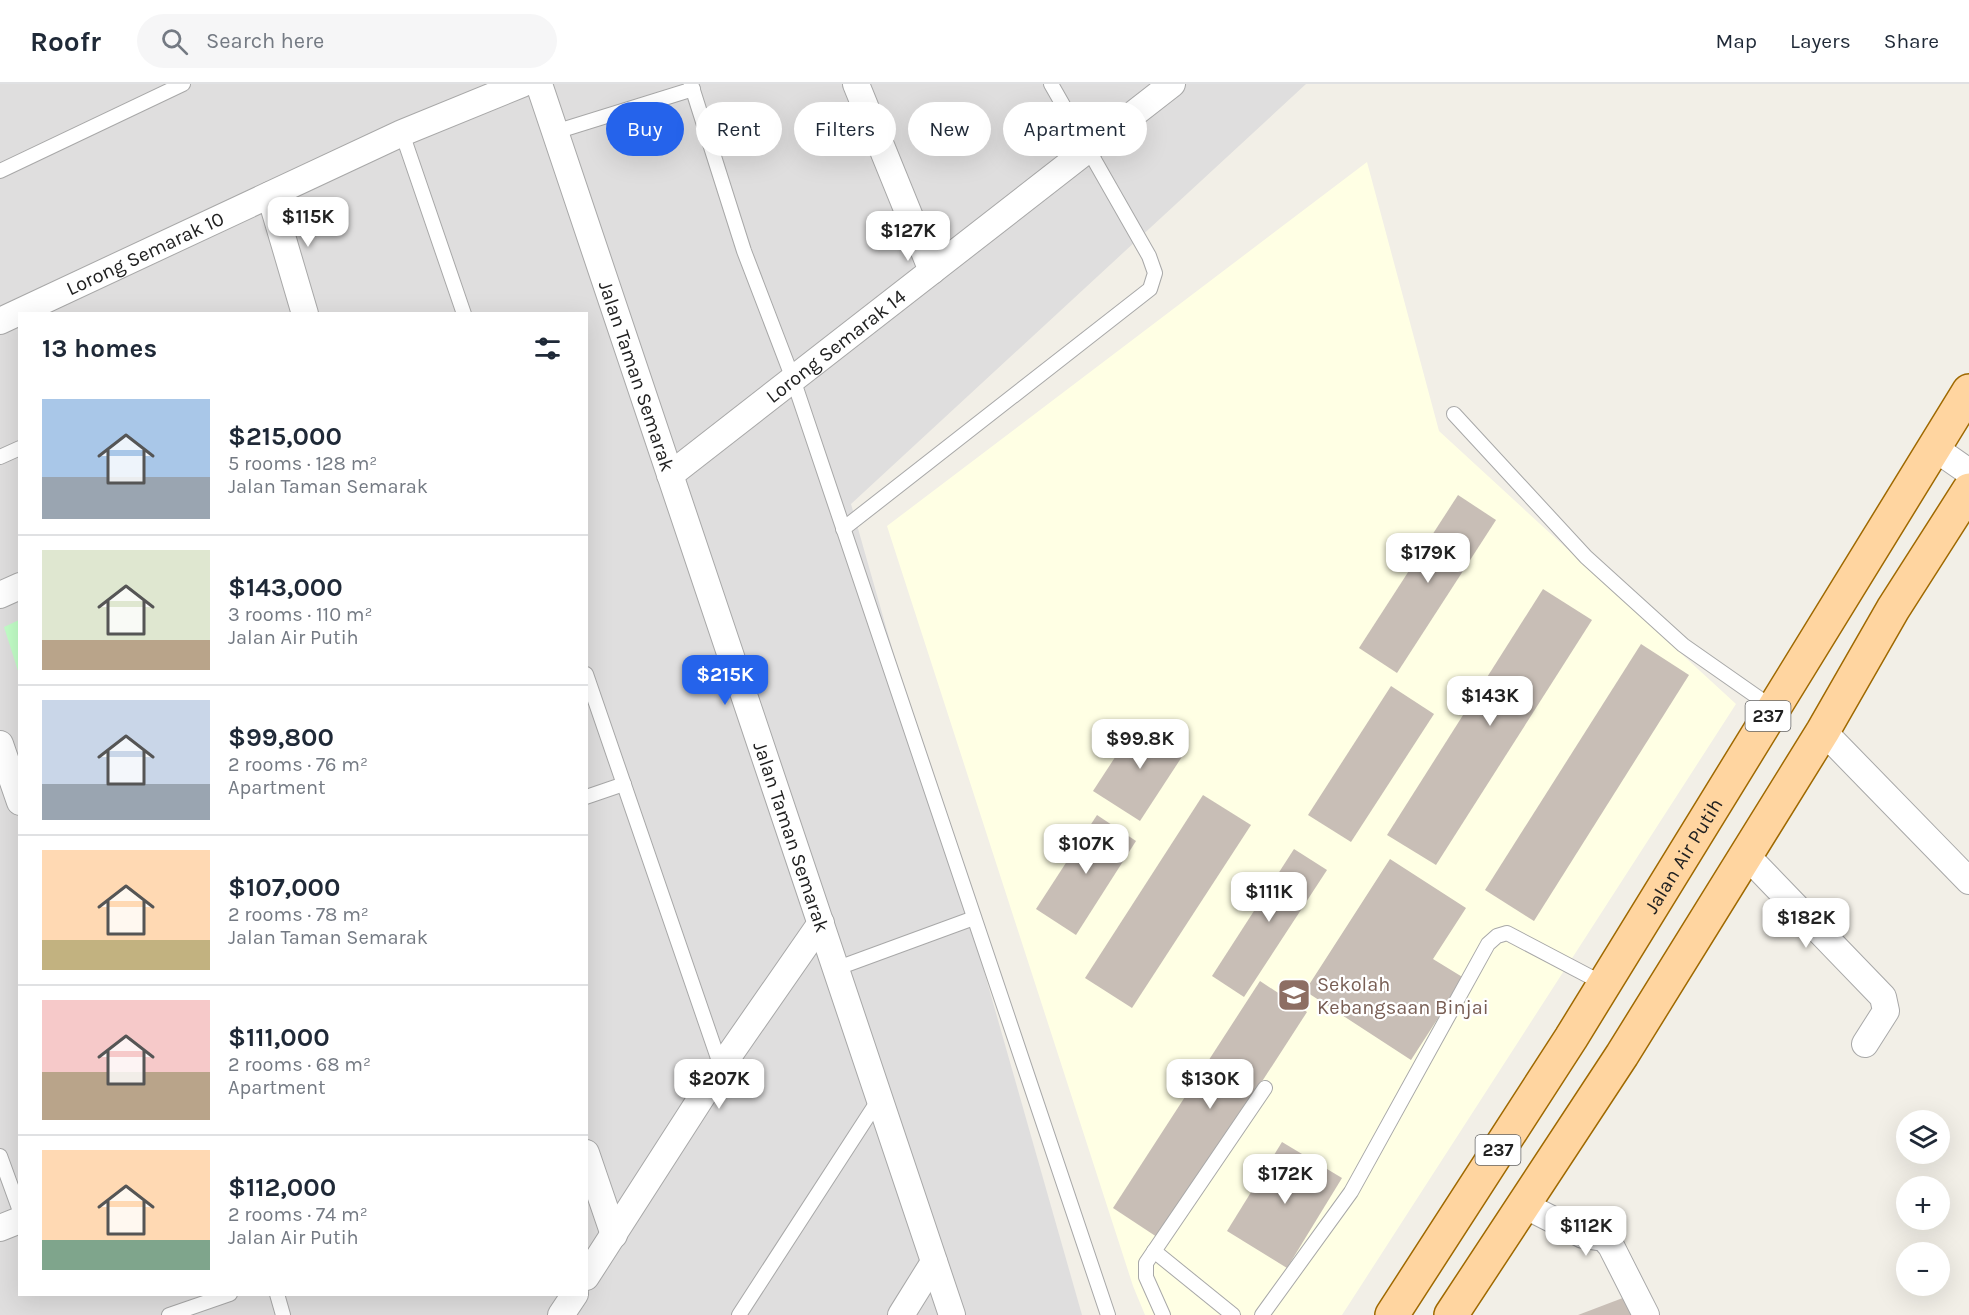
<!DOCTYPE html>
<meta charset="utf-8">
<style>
body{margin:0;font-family:Karla,sans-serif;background:#f6f6f7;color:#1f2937;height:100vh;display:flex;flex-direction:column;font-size:22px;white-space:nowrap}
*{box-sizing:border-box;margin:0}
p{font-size:20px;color:#747a83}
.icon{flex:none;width:33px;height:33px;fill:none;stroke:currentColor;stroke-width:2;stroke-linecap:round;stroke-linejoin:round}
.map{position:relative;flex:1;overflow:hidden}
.sheet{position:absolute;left:18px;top:228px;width:570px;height:984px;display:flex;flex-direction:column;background:#fff;border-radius:0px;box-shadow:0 6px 24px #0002}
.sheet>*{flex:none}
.guide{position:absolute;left:606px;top:18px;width:570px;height:54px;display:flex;gap:12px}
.tools{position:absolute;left:1896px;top:1026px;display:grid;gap:12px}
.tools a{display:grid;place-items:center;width:54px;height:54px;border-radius:50%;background:#fff;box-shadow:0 6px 24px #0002;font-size:30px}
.price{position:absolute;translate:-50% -51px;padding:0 14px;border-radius:12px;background:#fff;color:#222;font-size:20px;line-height:39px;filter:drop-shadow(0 2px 3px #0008)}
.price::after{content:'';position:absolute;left:50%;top:36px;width:18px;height:14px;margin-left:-9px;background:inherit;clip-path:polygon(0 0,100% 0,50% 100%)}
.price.current{background:#2563eb;color:#fff}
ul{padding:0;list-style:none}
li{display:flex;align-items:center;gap:18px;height:150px;padding:0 24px}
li+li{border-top:2px solid #e0e1e3}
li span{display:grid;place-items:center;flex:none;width:168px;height:120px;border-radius:0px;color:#555}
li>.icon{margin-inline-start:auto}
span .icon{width:72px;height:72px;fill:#fffc;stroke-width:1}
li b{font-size:26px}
h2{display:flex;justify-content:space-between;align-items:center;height:72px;padding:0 24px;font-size:26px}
.tag{padding:0 21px;border-radius:27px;background:#fff;box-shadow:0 6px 24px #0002;font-size:21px;line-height:54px}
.tag.current{background:#2563eb;color:#fff}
header{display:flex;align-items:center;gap:36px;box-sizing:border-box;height:84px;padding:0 30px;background:#fff;border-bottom:2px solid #e0e1e3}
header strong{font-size:28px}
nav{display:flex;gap:33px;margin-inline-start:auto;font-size:21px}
.search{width:420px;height:54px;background:#f6f6f7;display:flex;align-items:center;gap:15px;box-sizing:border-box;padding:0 21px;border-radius:33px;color:#747a83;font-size:22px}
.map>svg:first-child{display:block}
</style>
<header>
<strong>Roofr</strong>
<div class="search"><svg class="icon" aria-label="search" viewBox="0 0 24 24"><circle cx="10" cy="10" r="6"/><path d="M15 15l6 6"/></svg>Search here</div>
<nav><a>Map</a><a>Layers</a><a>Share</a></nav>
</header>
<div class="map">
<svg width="1969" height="1231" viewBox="0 0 1969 1231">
<rect width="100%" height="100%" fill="#f2efe7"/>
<path fill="#dfdede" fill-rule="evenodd" d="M0,0H1306L851,420L1082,1231H0ZM20,230H586V1210H20Z"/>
<polygon fill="#ffffe4" points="1367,78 1439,347 1736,620 1342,1231 1145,1231 1133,1202 887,442"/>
<polygon fill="#c2fec7" points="19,536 19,590 4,543"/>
<g fill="#c8beb6">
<polygon points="1458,411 1496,436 1397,589 1359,564"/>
<polygon points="1543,505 1592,536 1436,781 1387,751"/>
<polygon points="1641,560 1689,591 1534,837 1485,806"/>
<polygon points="1391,602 1434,630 1351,758 1308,731"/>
<polygon points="1140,635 1187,665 1140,737 1093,707"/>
<polygon points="1203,711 1251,741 1132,924 1085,894"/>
<polygon points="1097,731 1136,757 1076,851 1036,825"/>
<polygon points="1294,765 1327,786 1244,913 1212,892"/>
<polygon points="1390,775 1466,824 1433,875 1464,894 1411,976 1305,907"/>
<polygon points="1260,897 1307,928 1160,1155 1113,1124"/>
<polygon points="1282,1058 1342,1094 1287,1184 1227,1147"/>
<polygon points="1628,1212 1635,1231 1578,1231"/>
</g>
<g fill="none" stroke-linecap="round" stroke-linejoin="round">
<g stroke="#a8a8a8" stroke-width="16">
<g id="service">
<polyline points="691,0 744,167 793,295 1108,1231"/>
<polyline points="555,48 693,5"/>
<polyline points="402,49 464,230"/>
<polyline points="0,87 183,0"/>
<polyline points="1454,330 1586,473 1683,561 1773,624"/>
<polyline points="0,373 20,364"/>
<polyline points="843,445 1150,205 1155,189 1149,172 1051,0"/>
<polyline points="586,590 721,983"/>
<polyline points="586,713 624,700"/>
<polyline points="835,885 974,834"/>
<polyline points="0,1072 20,1127"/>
<polyline points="1154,1167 1233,1231"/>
<polyline points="277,1210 283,1231"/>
<polyline points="169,1231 230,1210"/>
<polyline points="739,1231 879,1015"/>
<polyline points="1163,1231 1146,1193 1146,1179 1265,1004"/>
<polyline points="1262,1231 1351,1108 1488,860 1497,852 1507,849 1604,900"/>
</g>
</g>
<g stroke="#a8a8a8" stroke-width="28">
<g id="minor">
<path id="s1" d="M539,0L952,1231"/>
<polyline points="856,0 932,187"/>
<polyline points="270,111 305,230"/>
<path id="s2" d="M0,237L402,49L522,0"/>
<polyline points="1933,363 1969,388"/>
<path id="s3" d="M670,391L1172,0"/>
<polyline points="0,511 20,502"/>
<polyline points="1823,647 1969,797"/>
<polyline points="0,660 20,718"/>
<polyline points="1745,770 1883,913 1886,927 1865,960"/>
<polyline points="586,1069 614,1151"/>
<polyline points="1522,1120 1583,1151 1604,1154 1611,1162 1646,1231"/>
<polyline points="0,1144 20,1136"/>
<polyline points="586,1193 721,983 821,839"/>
<polyline points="561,1231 575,1210"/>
<polyline points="901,1231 934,1178"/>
</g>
</g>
<g stroke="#9f6900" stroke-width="36">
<g id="primary">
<path id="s4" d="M1392,1231L1571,954L1969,307"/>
<polyline points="1451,1231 1622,971 1823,647 1893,525 1969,406"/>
</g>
</g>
<use href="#service" stroke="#fff" stroke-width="14"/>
<use href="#minor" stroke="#fff" stroke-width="26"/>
<use href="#primary" stroke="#ffd5a0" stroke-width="33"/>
</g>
<defs>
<g id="school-square" transform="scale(1.725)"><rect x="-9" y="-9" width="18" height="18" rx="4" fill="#8d6e63" stroke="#fff"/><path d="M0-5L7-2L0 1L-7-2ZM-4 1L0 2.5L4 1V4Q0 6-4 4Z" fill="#fff"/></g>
</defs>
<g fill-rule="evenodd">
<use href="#school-square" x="1294" y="911"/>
</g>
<g text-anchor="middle" stroke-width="4.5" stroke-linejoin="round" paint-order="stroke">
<g fill="#fff" stroke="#646464" stroke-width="1.5">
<rect x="1745.5" y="617" width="45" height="30" rx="4.5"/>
<rect x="1475.5" y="1051" width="45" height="30" rx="4.5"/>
</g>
<g font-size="18" font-weight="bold" fill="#212121">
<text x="1768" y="638">237</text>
<text x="1498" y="1072">237</text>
</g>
<g font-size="20" fill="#212121" stroke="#fff">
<text dy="7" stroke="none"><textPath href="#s2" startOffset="160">Lorong Semarak 10</textPath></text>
<text dy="7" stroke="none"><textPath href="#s3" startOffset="210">Lorong Semarak 14</textPath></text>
<text dy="7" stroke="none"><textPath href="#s1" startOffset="308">Jalan Taman Semarak</textPath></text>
<text dy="7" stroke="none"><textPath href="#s1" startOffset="794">Jalan Taman Semarak</textPath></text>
<text dy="7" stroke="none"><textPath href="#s4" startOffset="544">Jalan Air Putih</textPath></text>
</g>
<g font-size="20" fill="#785e54" stroke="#fff" text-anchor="start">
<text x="1317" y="907">Sekolah<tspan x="1317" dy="23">Kebangsaan Binjai</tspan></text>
</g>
</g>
</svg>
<div class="tools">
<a><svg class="icon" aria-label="layers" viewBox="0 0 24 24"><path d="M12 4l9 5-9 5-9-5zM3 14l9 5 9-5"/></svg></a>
<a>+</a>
<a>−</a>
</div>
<b class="price" style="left:308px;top:164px">$115K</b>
<b class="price" style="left:908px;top:178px">$127K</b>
<b class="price" style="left:1428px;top:500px">$179K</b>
<b class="price current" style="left:725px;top:622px">$215K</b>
<b class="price" style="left:1490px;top:643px">$143K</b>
<b class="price" style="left:1140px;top:686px">$99.8K</b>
<b class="price" style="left:1086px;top:791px">$107K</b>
<b class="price" style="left:1269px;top:839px">$111K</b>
<b class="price" style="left:1806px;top:865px">$182K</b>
<b class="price" style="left:719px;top:1026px">$207K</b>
<b class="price" style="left:1210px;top:1026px">$130K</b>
<b class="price" style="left:1285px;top:1121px">$172K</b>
<b class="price" style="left:1586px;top:1173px">$112K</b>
<div class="guide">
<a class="tag current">Buy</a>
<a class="tag">Rent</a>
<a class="tag">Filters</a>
<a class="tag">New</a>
<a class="tag">Apartment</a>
</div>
<section class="sheet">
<h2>13 homes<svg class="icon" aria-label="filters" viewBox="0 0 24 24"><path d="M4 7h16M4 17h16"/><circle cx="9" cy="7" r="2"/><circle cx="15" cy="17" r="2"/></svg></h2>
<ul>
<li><span style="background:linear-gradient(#a9c7e8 65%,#9aa5b1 0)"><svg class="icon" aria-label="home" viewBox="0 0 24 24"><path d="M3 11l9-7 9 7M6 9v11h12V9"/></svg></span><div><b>$215,000</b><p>5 rooms · 128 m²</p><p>Jalan Taman Semarak</p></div></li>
<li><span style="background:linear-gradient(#dfe7d0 75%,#b9a48a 0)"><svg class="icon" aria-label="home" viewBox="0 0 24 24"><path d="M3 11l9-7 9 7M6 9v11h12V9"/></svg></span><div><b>$143,000</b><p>3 rooms · 110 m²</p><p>Jalan Air Putih</p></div></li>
<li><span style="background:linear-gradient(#c9d6e8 70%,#9aa5b1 0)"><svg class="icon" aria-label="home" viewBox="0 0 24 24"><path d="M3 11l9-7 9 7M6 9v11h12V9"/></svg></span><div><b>$99,800</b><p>2 rooms · 76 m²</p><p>Apartment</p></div></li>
<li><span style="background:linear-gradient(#ffd9b3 75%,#c2b280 0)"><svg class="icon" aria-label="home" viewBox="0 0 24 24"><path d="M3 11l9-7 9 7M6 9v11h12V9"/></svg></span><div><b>$107,000</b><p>2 rooms · 78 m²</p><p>Jalan Taman Semarak</p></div></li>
<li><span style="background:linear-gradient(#f6c9c9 60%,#b9a48a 0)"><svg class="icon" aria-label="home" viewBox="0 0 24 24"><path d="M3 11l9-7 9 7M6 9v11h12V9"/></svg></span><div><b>$111,000</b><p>2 rooms · 68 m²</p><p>Apartment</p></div></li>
<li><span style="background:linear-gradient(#ffd9b3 75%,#7fa58c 0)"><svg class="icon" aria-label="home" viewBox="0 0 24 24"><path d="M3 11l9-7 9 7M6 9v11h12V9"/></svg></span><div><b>$112,000</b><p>2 rooms · 74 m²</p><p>Jalan Air Putih</p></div></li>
</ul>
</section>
</div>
